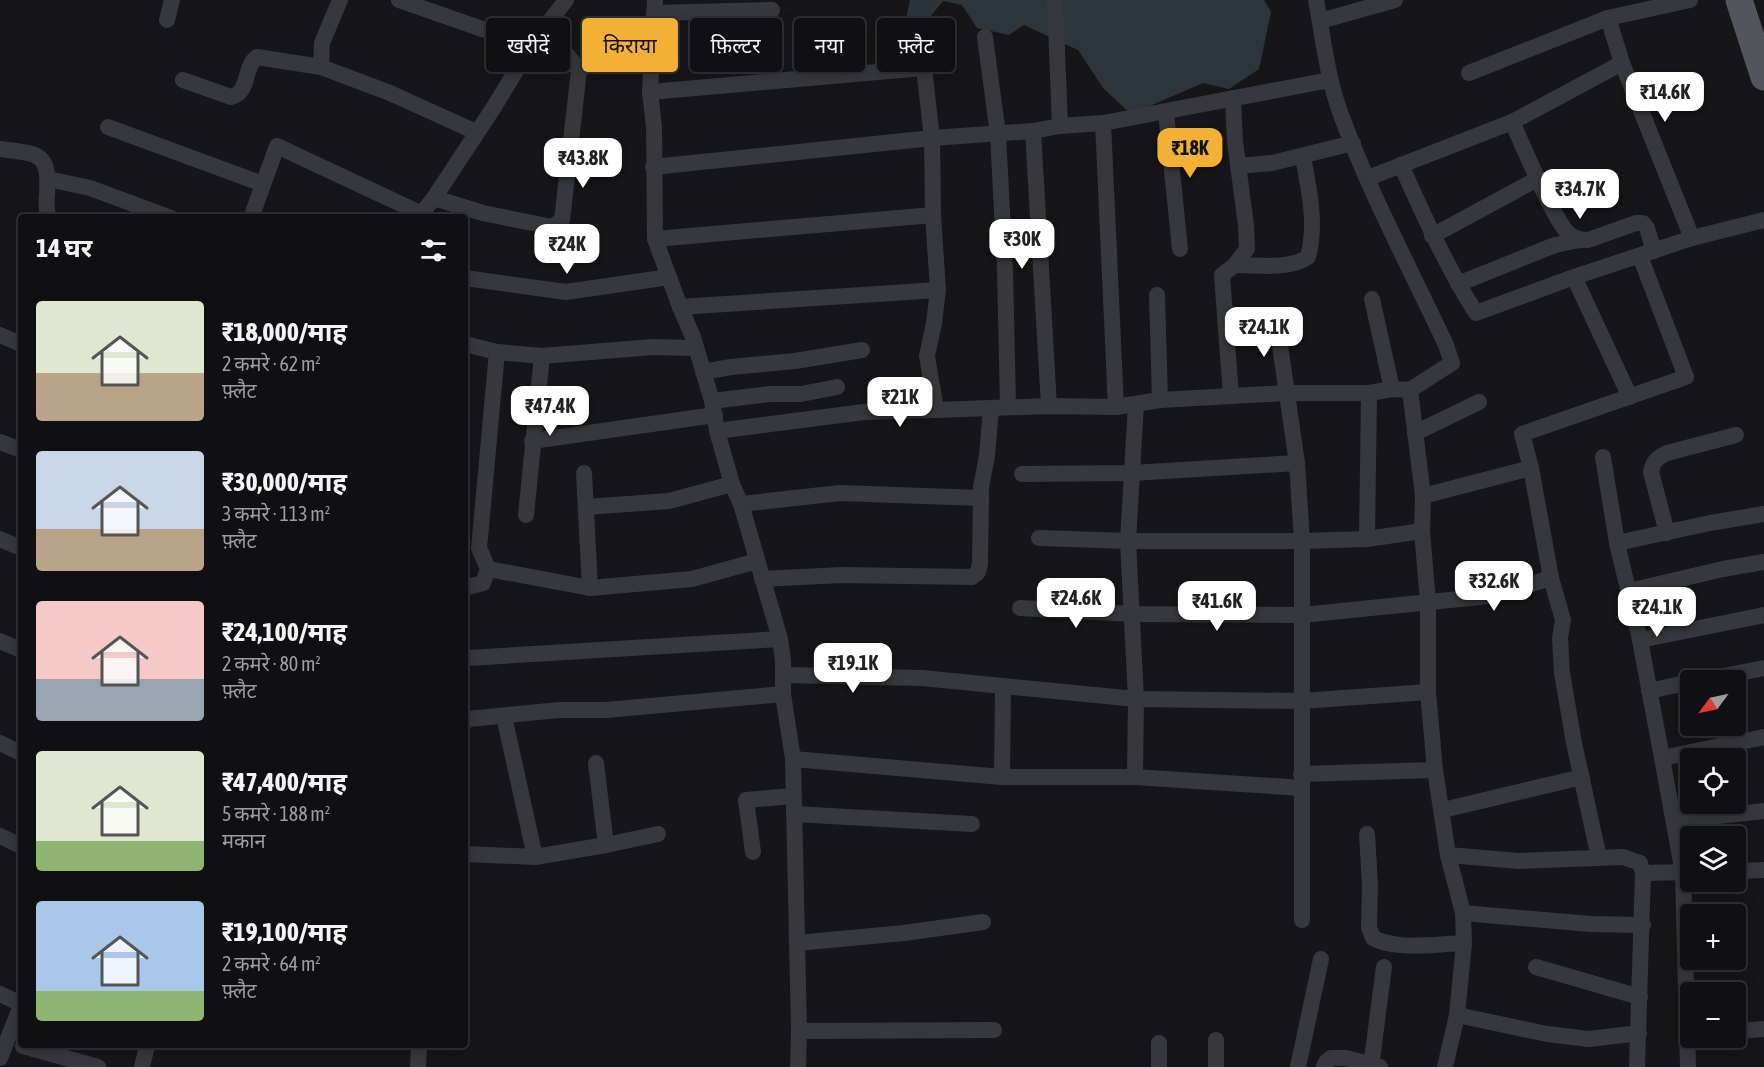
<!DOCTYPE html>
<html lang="hi">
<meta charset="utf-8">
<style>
body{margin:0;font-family:"Asap Condensed","Noto Sans Devanagari",sans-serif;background:#19191b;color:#f1f3f6;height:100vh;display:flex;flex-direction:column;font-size:22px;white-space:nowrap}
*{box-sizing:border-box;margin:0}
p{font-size:20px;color:#9c9d9f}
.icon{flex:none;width:33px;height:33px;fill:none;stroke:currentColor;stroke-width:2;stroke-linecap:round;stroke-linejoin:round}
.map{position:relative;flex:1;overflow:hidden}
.sheet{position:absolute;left:18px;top:214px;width:450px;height:834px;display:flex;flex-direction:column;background:#101012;border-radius:6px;box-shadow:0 3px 15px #0003,0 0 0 2px #303032}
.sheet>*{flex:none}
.guide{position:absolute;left:486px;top:18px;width:570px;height:54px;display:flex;gap:12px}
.needle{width:39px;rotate:237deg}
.tools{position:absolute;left:1680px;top:670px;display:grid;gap:12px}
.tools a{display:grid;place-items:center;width:66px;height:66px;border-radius:6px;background:#101012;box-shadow:0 3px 15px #0003,0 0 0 2px #303032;font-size:30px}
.price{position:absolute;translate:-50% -51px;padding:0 14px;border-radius:12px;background:#fff;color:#222;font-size:20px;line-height:39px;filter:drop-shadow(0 2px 3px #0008)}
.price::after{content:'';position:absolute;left:50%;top:36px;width:18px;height:14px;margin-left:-9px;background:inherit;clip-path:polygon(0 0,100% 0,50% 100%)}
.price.current{background:#f2b134;color:#111}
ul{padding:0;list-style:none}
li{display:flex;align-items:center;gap:18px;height:150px;padding:0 18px}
li span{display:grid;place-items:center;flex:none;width:168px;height:120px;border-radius:6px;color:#555}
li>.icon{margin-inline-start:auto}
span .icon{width:72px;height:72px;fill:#fffc;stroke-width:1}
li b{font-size:26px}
h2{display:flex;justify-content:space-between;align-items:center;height:72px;padding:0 18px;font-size:26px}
.pill{padding:0 21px;border-radius:6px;background:#101012;box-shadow:0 3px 15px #0003,0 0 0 2px #303032;font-size:21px;line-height:54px}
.pill.current{background:#f2b134;color:#111}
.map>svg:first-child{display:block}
</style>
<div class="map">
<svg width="1764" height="1067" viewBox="0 0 1764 1067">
<rect width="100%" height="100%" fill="#161618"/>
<polygon fill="#2c353c" points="910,0 1264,0 1271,12 1259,69 1229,89 1203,83 1131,114 1103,88 1078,50 1024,25 1009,35 977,28 962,5 943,1 925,23 906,19"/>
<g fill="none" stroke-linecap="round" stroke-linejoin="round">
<g stroke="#37383d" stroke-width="16">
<polyline points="340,0 322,43 321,67 390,93 476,132"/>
<polyline points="399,0 531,46 568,56 579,70 562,220 552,227 483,213 434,198"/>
<polyline points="655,0 650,92 654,127 655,239 680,307 693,337 712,401 717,431 732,484 741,504 780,639 783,661 783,694 793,759 799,1031 798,1067"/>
<polyline points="1055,0 1060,126"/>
<path d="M1316,0C1323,37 1327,76 1340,112C1369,192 1410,268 1446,345L1452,363L1410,390"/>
<polyline points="654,13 772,10"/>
<polyline points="1608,18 1622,63 1692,238"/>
<polyline points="167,20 172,0"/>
<polyline points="1320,21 1395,0"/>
<polyline points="920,34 932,138 933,215 938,290 934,323 927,356 936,410 1049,406 1116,407 1160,400 1287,393 1369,393 1392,389 1410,390 1423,496 1422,531 1428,602 1428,692 1435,770 1448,855 1463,913 1464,943 1457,1015 1445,1067"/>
<polyline points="985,37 998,134 1005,270 1008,407"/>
<polyline points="1469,73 1608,18 1690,0"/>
<path d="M183,80L231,97C250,93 243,67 257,57L321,67"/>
<polyline points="650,92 923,68"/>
<polyline points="1166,112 1180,249"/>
<path d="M1512,122C1523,145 1554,222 1570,235C1576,239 1582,240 1588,240L1636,223H1643L1647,228L1654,251"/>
<polyline points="1103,123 1116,407"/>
<polyline points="108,127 263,184"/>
<polyline points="1033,131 1049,406"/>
<path d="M0,149C38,154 50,151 47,195C46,203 46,210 49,218"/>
<path d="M1401,165C1424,216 1446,266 1476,313L1574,277L1692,238L1764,220"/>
<polyline points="1238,166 1272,163 1353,143"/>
<polyline points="653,167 932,138 1033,131 1060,126 1103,123 1330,80"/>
<polyline points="1368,178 1512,122 1622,63"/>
<polyline points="48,179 90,188 171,218"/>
<polyline points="251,218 277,146 420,213"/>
<polyline points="418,218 434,198 494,107 531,46 566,0"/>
<polyline points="1432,236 1539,178"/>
<polyline points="655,239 933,215"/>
<path d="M1235,265C1258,265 1289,270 1308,257C1317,224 1309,190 1303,157"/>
<polyline points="1574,277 1630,397"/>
<polyline points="465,278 566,292 669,277"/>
<polyline points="1458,284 1555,245 1580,240"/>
<polyline points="1157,295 1160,400"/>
<polyline points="1372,299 1392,389"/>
<polyline points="680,307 938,290"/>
<polyline points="1276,318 1297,463 1302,541 1302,920"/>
<polyline points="0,335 21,344"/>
<polyline points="465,344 497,352 542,356 653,347 695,348"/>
<polyline points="703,372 731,367 795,361 862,350"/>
<polyline points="1231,396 1222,275 1235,265 1247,249 1246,225 1235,142 1233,98"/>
<polyline points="712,401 770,394 801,394 837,387"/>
<polyline points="717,431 864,412 936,410"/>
<polyline points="1415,433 1479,402"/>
<polyline points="532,441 715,415"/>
<polyline points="0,442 21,450"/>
<polyline points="1603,457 1617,543 1640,640 1662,758 1764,737"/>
<polyline points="584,473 590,588"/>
<polyline points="1022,474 1132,473 1297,463"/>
<polyline points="1423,496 1531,468"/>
<polyline points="741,504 840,493 981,498"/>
<polyline points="586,507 669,501 732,484"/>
<polyline points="526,515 542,356"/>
<path d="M1667,533L1651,472C1653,461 1657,458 1667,453L1736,435"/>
<polyline points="1039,538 1128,541 1302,541 1367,539 1422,531"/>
<polyline points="0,539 21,548"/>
<polyline points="1367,539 1369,393"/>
<polyline points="1617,543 1710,523 1764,514"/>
<polyline points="488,569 590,588 692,579 757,561"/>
<polyline points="762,579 842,575 972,577 978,572 980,564 981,487 987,456 991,408"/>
<polyline points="465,586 468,587 483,583 488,569 479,548 497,352"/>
<polyline points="1629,591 1723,569 1764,562"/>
<polyline points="1020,608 1133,614 1302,615 1489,596 1551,578"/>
<polyline points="1640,640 1764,615"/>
<polyline points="0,641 21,650"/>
<polyline points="468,658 780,639"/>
<polyline points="784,675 922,678 1136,699 1301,701 1428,692"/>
<polyline points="1698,681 1764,668"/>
<polyline points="1649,691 1690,682"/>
<polyline points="504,716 535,857"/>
<polyline points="465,722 468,719 559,710 606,710 783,694"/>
<polyline points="0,743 21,753"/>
<polyline points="1662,758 1683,873 1688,1067"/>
<polyline points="793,759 1002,777 1135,777 1302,788"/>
<polyline points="1301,774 1435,770"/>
<polyline points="1002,777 1003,687"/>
<polyline points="1135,777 1136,699 1128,541 1136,404"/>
<polyline points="1443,810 1582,777"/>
<polyline points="794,814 972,824"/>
<polyline points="1674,821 1764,811"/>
<path d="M1367,834L1370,886L1369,927L1373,938C1399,951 1435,944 1464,943"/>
<polyline points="0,836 21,846"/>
<polyline points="606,845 658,834"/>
<polyline points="753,852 746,800 793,796"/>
<polyline points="465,854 535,857 606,845 596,763"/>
<polyline points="1448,855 1519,861 1623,857 1640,863 1643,873 1690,872"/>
<polyline points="1599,858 1574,743 1562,673 1560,638 1563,620 1551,578 1531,468 1522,434 1686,377 1640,256"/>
<polyline points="1736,871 1764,870"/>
<polyline points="1463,913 1591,924 1643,925"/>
<polyline points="797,943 904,933 983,922"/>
<polyline points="1536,967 1640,997"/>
<polyline points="0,994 21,1004"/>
<polyline points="1457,1015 1547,1034 1589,1039 1639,1033"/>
<polyline points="799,1031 994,1030"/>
<polyline points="1736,1031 1764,1029"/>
<polyline points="23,1046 98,1067"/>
<polyline points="0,1058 21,1006"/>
<polyline points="142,1067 147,1046"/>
<polyline points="418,1067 419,1046"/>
<polyline points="1159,1067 1159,1043"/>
<polyline points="1216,1067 1216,1040"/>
<polyline points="1298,1067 1321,959"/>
<polyline points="1324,1067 1326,1062 1331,1058 1346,1058 1380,1067"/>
<polyline points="1371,1067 1384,967"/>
<polyline points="1637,1067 1643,873"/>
</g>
<polyline stroke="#53555c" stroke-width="27" points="1739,0 1764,77"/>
</g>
</svg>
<div class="tools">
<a><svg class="needle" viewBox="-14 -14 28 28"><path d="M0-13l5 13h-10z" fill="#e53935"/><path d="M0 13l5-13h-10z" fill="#9c9d9f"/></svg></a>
<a><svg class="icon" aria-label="locate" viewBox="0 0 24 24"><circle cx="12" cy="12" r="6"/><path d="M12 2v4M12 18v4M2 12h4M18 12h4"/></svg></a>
<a><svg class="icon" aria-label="layers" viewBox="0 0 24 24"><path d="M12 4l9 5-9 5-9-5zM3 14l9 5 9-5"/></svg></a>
<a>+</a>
<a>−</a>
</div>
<b class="price" style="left:1665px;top:123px">₹14.6K</b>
<b class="price current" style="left:1190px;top:179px">₹18K</b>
<b class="price" style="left:583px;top:189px">₹43.8K</b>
<b class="price" style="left:1580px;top:220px">₹34.7K</b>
<b class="price" style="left:1022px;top:270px">₹30K</b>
<b class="price" style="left:567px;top:275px">₹24K</b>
<b class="price" style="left:1264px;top:358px">₹24.1K</b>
<b class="price" style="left:900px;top:428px">₹21K</b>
<b class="price" style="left:550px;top:437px">₹47.4K</b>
<b class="price" style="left:1494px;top:612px">₹32.6K</b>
<b class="price" style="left:1076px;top:629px">₹24.6K</b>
<b class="price" style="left:1217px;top:632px">₹41.6K</b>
<b class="price" style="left:1657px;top:638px">₹24.1K</b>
<b class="price" style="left:853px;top:694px">₹19.1K</b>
<div class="guide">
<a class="pill">खरीदें</a>
<a class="pill current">किराया</a>
<a class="pill">फ़िल्टर</a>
<a class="pill">नया</a>
<a class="pill">फ़्लैट</a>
</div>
<section class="sheet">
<h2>14 घर<svg class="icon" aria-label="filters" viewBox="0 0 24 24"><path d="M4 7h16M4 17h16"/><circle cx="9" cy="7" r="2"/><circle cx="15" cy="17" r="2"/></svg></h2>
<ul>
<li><span style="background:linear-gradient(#dfe7d0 60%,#b9a48a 0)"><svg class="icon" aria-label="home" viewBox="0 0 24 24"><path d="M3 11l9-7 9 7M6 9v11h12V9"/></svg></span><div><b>₹18,000/माह</b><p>2 कमरे · 62 m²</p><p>फ़्लैट</p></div></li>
<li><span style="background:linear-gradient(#c9d6e8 65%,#b9a48a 0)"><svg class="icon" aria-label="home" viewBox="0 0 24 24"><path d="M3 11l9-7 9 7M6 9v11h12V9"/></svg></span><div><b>₹30,000/माह</b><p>3 कमरे · 113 m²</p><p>फ़्लैट</p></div></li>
<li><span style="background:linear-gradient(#f6c9c9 65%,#9aa5b1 0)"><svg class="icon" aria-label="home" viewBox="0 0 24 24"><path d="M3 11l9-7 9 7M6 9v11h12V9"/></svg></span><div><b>₹24,100/माह</b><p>2 कमरे · 80 m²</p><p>फ़्लैट</p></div></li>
<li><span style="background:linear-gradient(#dfe7d0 75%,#8fb573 0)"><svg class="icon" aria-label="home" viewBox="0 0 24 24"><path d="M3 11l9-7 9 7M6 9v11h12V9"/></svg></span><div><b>₹47,400/माह</b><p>5 कमरे · 188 m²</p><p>मकान</p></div></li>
<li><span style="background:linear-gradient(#a9c7e8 75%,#8fb573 0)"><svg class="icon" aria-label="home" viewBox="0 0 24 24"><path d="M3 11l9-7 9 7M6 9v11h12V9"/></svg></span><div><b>₹19,100/माह</b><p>2 कमरे · 64 m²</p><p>फ़्लैट</p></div></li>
</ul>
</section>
</div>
